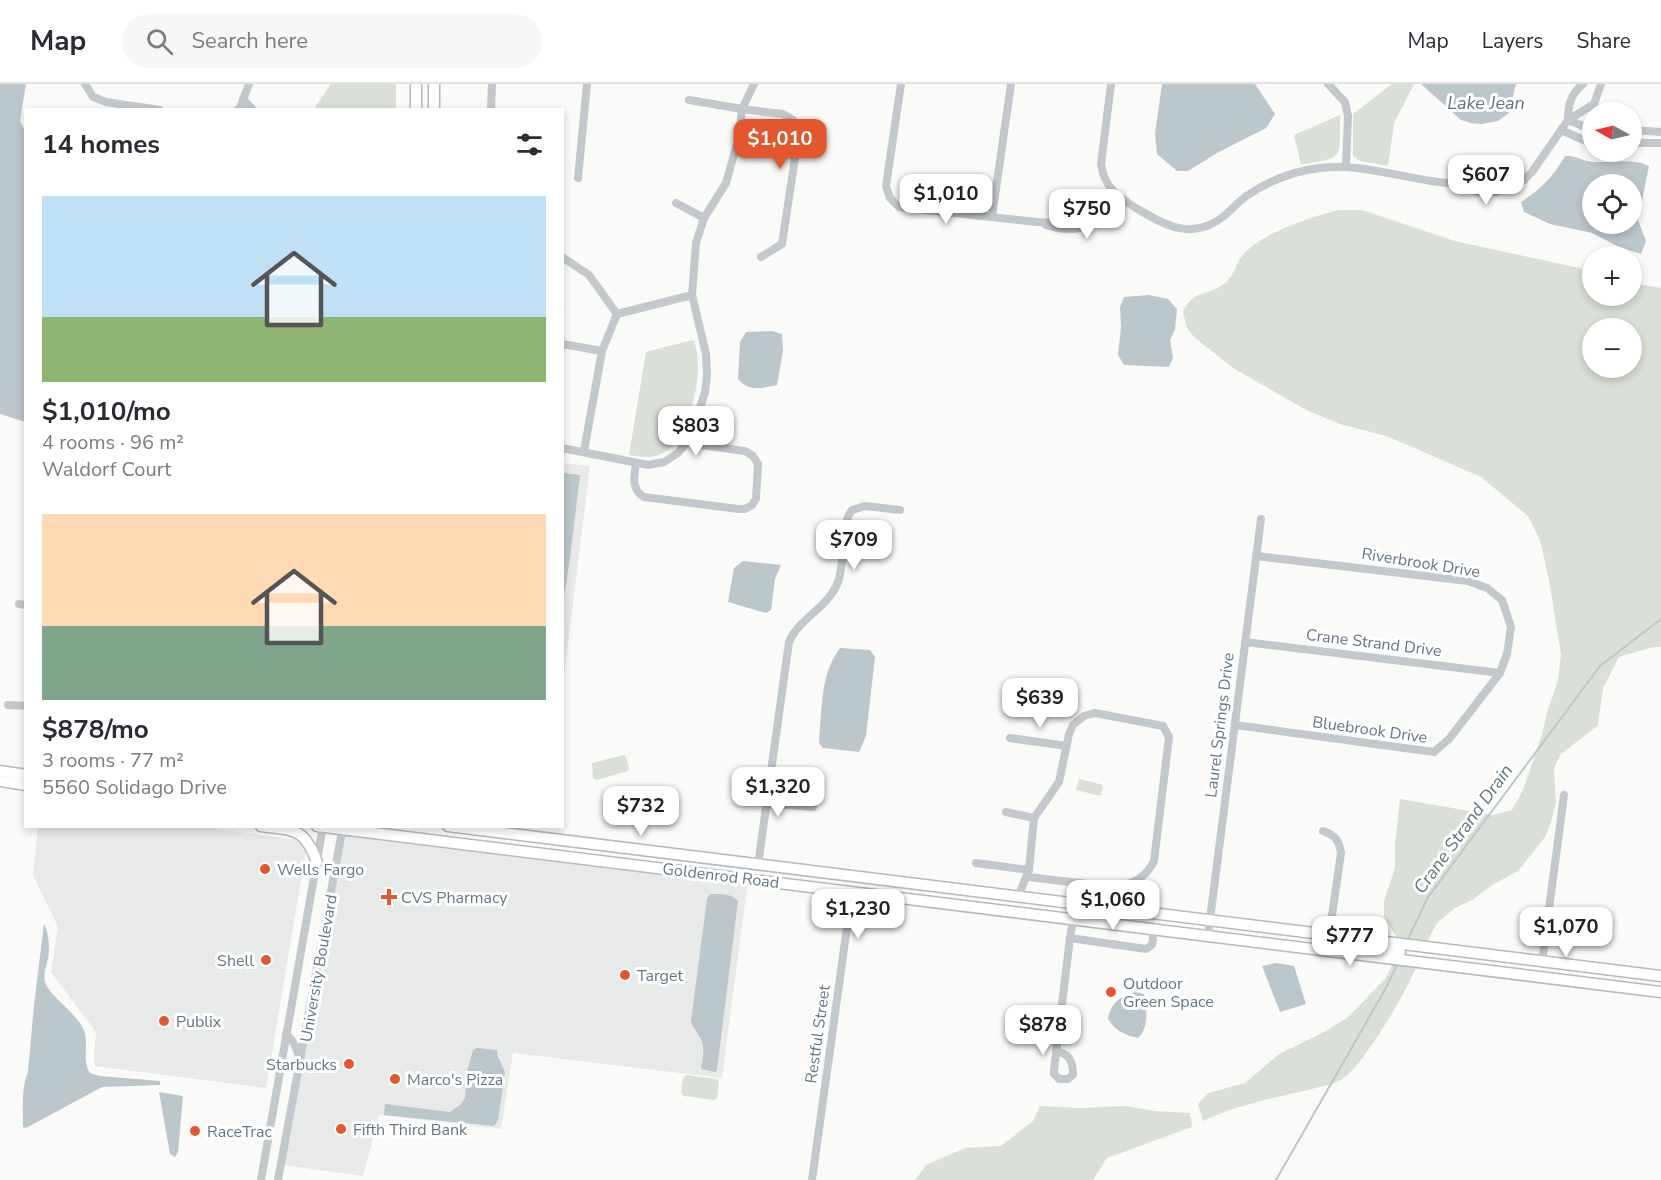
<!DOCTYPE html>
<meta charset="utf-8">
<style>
body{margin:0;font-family:"Nunito Sans",sans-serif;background:#f7f7f7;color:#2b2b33;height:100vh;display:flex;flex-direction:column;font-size:22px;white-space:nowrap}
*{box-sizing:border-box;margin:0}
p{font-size:20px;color:#7c7c81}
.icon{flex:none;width:33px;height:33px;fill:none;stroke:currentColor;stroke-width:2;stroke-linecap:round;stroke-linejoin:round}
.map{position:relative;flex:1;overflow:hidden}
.panel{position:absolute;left:24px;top:24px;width:540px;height:720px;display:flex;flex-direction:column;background:#fff;border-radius:0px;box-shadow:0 3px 9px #0003}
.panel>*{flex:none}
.needle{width:39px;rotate:278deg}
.buttons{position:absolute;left:1582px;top:18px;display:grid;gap:12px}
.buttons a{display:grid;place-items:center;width:60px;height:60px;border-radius:50%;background:#fff;box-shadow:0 3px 9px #0003;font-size:30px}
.price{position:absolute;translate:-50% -51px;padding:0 14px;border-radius:12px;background:#fff;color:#222;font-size:20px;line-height:39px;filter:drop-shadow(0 2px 3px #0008)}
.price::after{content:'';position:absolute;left:50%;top:36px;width:18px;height:14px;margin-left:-9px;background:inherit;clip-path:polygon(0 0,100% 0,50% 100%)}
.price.on{background:#e4572e;color:#fff}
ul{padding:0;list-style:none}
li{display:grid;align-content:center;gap:12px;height:318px;padding:0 18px}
li span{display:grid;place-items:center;height:186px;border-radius:0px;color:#555}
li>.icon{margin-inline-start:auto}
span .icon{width:108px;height:108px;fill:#fffc;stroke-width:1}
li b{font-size:26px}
h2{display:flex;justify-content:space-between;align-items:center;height:72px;padding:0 18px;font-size:26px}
header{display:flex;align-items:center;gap:36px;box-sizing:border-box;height:84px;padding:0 30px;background:#fff;border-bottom:2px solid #e1e1e2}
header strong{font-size:28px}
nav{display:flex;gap:33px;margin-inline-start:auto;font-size:21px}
.search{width:420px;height:54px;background:#f7f7f7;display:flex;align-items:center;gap:15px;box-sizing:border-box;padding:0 21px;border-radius:33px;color:#7c7c81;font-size:22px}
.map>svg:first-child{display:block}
</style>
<header>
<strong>Map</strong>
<div class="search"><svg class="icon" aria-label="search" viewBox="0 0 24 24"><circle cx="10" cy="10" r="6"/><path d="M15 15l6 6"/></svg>Search here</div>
<nav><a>Map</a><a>Layers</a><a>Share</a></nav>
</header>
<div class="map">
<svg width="1661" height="1096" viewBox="0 0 1661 1096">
<rect width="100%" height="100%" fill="#fafaf8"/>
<g fill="#e8e9e9">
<polygon points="563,379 590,382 563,600"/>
<polygon points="195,742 299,756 306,767 266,1004 95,982 94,973 96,948 51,888 58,843 33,791 38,743"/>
<polygon points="343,746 748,796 722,994 513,969 501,1045 379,1031 363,1092 283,1081"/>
</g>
<g fill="#dadfd7" fill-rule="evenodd">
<polygon points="331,0 396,0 396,25 314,25"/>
<polygon points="1392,0 1414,0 1394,39 1388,82 1360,77 1353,72 1353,30"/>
<path d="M1340,31C1339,75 1346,74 1301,80L1294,51Z"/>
<path d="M1339,126H1362L1455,157L1579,184L1593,189V212H1632V199L1661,204V563H1653L1619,573L1603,604L1598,641L1560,671L1554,685L1556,719L1551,738L1545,753L1531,771L1518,787L1492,801L1472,816L1455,824L1437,839L1422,867L1402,862L1384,833V817L1395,784V760L1400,715L1493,731L1512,726L1523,706L1542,651L1548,625L1558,597L1561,570L1549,496L1540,456L1528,432L1481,393L1410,362L1386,352L1343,341L1308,327L1233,284L1194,253L1186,242L1183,227C1196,205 1204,213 1221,202C1235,193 1234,183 1242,172C1259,150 1313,132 1339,126ZM1593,244H1632V284H1593Z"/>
<path d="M693,256C707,281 690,354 665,368C654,375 641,373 629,371L646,268Z"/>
<polygon points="624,671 626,673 629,684 628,687 596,696 593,694 592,679"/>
<polygon points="1079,695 1103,701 1101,712 1076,706"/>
<path d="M1395,876L1417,881C1408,905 1361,987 1339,997C1328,1002 1314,1004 1303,1007C1269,1015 1234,1022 1203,1037L1198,1020L1208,1009L1245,999L1279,970L1326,947L1348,933L1385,895Z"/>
<polygon points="687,991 717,995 719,997 717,1014 714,1016 684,1012 681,1009 683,994"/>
<polygon points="1040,1022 1080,1024 1126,1022 1155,1027 1190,1029 1192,1043 1107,1074 1093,1096 915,1096 926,1081 965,1064 1001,1062 1033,1037"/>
</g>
<g fill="#bbc7cb" fill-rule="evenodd">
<polygon points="0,0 26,0 20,37 26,49 25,338 0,330"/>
<polygon points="1162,0 1255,0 1275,30 1266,44 1217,69 1188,87 1177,87 1157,70 1155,50"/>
<polygon points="1421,0 1516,0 1509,29 1498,37 1482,40 1471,39 1461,36"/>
<path d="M1565,72C1575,71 1583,77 1593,78C1613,79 1631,74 1649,82L1638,136L1646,157L1641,170L1619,163L1592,149L1550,140L1524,128L1521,118C1540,106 1554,92 1565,72ZM1593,100H1632V140H1593Z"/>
<polygon points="1149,211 1168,215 1177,225 1175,245 1170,256 1173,274 1169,283 1124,281 1118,271 1121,243 1120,223 1124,213"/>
<path d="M772,247L782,250L783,267L777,301C762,304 748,308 738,295L740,258L746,248Z"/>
<polygon points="563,389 580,391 570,474 563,518"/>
<polygon points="743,477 781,481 775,495 771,526 766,529 728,518 734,484"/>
<path d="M840,564L870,566L875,573L866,652L859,668L823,664L819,659C822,627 820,590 840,564Z"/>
<path d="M710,810C719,810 731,809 738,817L717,986L715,988L701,985C705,961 705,960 692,941L691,937L707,815Z"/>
<path d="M44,840C49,849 50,865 48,875C46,882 43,891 45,898C50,913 75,928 83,944C90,958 81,975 90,989L100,992L160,997V1001L102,1003L26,1044L23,1043C23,1025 21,1004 28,988L34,921Z"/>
<polygon points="1276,879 1294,882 1306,920 1280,928 1262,882"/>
<path d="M1135,908L1144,910C1147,924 1149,944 1138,954C1125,951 1115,947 1108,935C1110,920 1121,911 1135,908Z"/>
<polygon points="477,964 497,966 498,973 505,988 498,1037 494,1042 384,1031 385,1020 450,1028 461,1020 465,1014 467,988 473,966"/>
<polygon points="159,1008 183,1012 178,1068 175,1073 170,1070"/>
</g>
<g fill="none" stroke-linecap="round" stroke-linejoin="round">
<g stroke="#bbc7cb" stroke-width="2">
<polyline points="1407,857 1428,813 1600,582 1661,535"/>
<polyline points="1276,1096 1387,902 1398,879"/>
</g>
<g stroke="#b5babe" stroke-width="13">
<g id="major">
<polyline points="434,0 434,26"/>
<polyline points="416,26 416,0"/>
<polyline points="0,687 26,691"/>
<polyline points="0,697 26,701"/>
<path d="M261,742C295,747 304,743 317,778"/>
<polyline points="317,742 1661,908"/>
<polyline points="448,742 1661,892"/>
<polyline points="1365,863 1400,868"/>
</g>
</g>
<g stroke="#c3c8cc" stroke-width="8">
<polyline points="85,0 93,13 106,18 160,26"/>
<polyline points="901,0 886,102 890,114 899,123 1037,138 1062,139 1080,134 1096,124 1112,107"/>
<path d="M1111,0L1101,80C1104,103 1118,113 1136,124C1165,142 1193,157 1224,132C1232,125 1239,117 1248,111C1270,96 1294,87 1320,84C1363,79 1404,95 1447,99C1459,100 1470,97 1483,96C1497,95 1510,96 1524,96"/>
<polyline points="1328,0 1345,18 1348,32 1346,82"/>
<polyline points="243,15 253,26"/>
<polyline points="689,16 742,25 783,30 793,36 797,42 798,54 782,160 761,173"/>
<polyline points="237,26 240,24 249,0"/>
<polyline points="491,26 492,0"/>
<path d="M1568,36C1568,20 1571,10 1583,0"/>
<polyline points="1568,36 1593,46"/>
<polyline points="1561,46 1586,57 1593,58"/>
<polyline points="1632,46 1661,48"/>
<polyline points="1632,59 1661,59"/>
<polyline points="578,94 587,0"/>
<polyline points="1454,102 1480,108 1496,108 1524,96 1532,88 1568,36 1594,20 1601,0"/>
<polyline points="676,119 704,134"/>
<polyline points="992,133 1011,0"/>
<path d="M1046,141C1080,152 1099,140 1122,115"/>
<polyline points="562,173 589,191 617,230"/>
<polyline points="562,260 602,267"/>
<polyline points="562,364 648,381 664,378 678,369 691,353 705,308 707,291 706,270 692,211 696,159 704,134 726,99 739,53 742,25 754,0"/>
<polyline points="584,367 602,267 617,230 692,211"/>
<path d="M636,380C634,393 631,405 644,413L738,425H745L752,421L756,415L758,380L753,372L745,367L702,361L691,353"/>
<polyline points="19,520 26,521"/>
<polyline points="1245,558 1500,589"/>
<polyline points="8,621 26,622"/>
<polyline points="1235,641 1434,668 1449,655 1500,589 1507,570 1511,543 1502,516 1487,504 1468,497 1256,472"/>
<polyline points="1010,654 1067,662"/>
<polyline points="766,719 813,723"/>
<polyline points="1006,728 1034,734"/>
<path d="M1323,747C1335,751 1339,756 1341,769L1329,852"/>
<polyline points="976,779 1029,786"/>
<path d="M758,781L789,558C800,533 828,524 838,498C846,477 839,443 852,426L865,422L900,426"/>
<path d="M1018,813L1029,786L1034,734L1059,698L1069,650L1073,641L1084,632L1095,629L1163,642L1169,653L1154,777C1139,808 1108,803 1080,799C1062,797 1045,795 1028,793"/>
<polyline points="1073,834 1070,854 1146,865 1152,861 1154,844"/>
<polyline points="1208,851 1261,435"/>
<polyline points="1542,878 1564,711"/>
<path d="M286,950C294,957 297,965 300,976"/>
<path d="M1057,968C1070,969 1073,979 1073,991L1068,995H1059L1054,990V986L1070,854"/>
<polyline points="261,1096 323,742"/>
<polyline points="278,1096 343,742"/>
<polyline points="812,1096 852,807"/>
</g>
<use href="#major" stroke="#fff" stroke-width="10"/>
</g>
<g fill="#e4572e" stroke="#fff" stroke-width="2">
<circle cx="265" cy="785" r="6"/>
<path d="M386 804h6v6h6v6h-6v6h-6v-6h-6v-6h6z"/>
<circle cx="266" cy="876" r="6"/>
<circle cx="625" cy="891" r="6"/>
<circle cx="1111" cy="908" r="6"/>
<circle cx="164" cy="937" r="6"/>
<circle cx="349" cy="980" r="6"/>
<circle cx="395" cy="995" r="6"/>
<circle cx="341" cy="1045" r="6"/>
<circle cx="195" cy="1047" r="6"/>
</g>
<g text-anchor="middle" stroke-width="6" stroke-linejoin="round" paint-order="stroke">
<g font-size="16" fill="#657683" stroke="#fff">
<text transform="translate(1421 478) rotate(9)" y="6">Riverbrook Drive</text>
<text transform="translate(1374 558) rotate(7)" y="6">Crane Strand Drive</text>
<text transform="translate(1219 641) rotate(-83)" y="6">Laurel Springs Drive</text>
<text transform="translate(1370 645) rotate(8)" y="6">Bluebrook Drive</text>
<text transform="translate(721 791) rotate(7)" y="6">Goldenrod Road</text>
<text transform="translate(318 884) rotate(-80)" y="6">University Boulevard</text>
<text transform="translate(817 950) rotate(-82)" y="6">Restful Street</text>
</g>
<g font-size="16" fill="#657683" stroke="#fff" text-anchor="start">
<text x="277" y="791">Wells Fargo</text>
<text x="401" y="819">CVS Pharmacy</text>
<text x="254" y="882" text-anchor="end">Shell</text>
<text x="637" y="897">Target</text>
<text x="1123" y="905">Outdoor<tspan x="1123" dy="18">Green Space</tspan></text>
<text x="176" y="943">Publix</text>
<text x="337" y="986" text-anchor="end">Starbucks</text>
<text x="407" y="1001">Marco's Pizza</text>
<text x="353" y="1051">Fifth Third Bank</text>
<text x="207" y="1053">RaceTrac</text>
</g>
<g font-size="18" font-style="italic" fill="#60757c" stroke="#fff">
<text x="1486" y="25">Lake Jean</text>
<text transform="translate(1463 745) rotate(-54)" y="6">Crane Strand Drain</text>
</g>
</g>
</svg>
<div class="buttons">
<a><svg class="needle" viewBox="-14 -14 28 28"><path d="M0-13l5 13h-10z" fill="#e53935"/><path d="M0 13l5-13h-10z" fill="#7c7c81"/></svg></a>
<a><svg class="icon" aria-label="locate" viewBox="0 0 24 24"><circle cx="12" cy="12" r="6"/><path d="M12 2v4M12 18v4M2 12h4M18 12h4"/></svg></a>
<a>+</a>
<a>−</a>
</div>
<b class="price on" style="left:780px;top:86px">$1,010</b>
<b class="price" style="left:1486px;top:122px">$607</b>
<b class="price" style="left:946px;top:141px">$1,010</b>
<b class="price" style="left:1087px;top:156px">$750</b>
<b class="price" style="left:696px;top:373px">$803</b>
<b class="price" style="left:854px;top:487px">$709</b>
<b class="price" style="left:1040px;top:645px">$639</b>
<b class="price" style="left:778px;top:734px">$1,320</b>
<b class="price" style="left:641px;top:753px">$732</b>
<b class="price" style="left:1113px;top:847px">$1,060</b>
<b class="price" style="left:858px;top:856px">$1,230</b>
<b class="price" style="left:1566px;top:874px">$1,070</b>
<b class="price" style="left:1350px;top:883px">$777</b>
<b class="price" style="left:1043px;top:972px">$878</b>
<section class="panel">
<h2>14 homes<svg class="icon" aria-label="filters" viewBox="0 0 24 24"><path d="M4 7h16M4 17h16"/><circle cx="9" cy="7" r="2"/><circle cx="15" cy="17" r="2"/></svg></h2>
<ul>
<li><span style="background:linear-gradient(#bfe0f5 65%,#8fb573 0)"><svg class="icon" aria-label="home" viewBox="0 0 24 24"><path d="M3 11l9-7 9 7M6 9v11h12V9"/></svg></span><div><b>$1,010/mo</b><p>4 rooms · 96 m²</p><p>Waldorf Court</p></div></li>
<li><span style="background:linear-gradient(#ffd9b3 60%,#7fa58c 0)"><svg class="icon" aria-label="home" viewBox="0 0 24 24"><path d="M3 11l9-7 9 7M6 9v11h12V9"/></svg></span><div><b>$878/mo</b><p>3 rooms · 77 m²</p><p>5560 Solidago Drive</p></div></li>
</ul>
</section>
</div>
